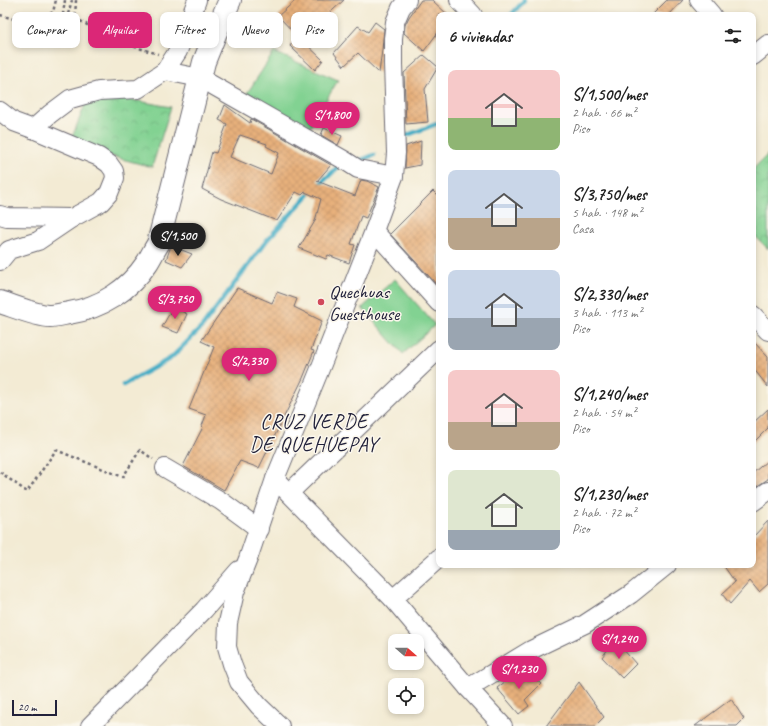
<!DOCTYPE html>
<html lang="es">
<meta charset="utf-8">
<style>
body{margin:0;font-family:Caveat,sans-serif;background:#f6f6f6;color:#222;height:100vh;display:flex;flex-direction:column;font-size:15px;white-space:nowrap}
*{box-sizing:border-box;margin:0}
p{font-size:13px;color:#767676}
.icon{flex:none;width:22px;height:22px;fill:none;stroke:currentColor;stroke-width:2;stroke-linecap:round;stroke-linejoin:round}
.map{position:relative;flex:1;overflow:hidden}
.sheet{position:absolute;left:436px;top:12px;width:320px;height:556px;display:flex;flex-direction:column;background:#fff;border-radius:8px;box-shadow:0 2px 6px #0003}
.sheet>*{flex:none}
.banner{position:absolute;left:12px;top:12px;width:364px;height:36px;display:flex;gap:8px}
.needle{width:26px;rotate:110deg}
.tools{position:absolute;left:388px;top:634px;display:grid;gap:8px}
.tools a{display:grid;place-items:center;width:36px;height:36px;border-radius:8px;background:#fff;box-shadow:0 2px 6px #0003;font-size:20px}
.scale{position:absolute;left:12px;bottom:10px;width:45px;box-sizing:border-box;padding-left:4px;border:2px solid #22223b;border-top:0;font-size:11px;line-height:14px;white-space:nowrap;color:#22223b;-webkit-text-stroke:3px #fbf7ec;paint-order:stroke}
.price{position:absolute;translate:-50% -34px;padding:0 9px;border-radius:14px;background:#db2777;color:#fff;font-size:13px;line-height:26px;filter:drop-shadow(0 1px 2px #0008)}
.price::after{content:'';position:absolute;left:50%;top:24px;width:12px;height:9px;margin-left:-6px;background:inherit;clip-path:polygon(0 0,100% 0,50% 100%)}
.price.current{background:#222;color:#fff}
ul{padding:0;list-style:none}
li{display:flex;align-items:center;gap:12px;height:100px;padding:0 12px}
li span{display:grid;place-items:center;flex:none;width:112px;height:80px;border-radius:8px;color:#555}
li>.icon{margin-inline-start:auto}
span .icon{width:48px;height:48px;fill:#fffc;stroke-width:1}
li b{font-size:17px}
h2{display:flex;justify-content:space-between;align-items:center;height:48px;padding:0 12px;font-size:17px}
.chip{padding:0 14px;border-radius:8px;background:#fff;box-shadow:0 2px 6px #0003;font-size:14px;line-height:36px}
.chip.current{background:#db2777;color:#fff}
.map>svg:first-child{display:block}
</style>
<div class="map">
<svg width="768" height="726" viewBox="0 0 768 726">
<defs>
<pattern id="park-crowns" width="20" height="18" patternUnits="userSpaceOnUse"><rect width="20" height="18" fill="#82d292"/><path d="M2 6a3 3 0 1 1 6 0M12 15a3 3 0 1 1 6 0" fill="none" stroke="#70b47f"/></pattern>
<pattern id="building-cross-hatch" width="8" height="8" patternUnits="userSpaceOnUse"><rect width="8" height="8" fill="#e7b07c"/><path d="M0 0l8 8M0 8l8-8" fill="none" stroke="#c6976c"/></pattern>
</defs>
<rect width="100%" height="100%" fill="#fbf7ec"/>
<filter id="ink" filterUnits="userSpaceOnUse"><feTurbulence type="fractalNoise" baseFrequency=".025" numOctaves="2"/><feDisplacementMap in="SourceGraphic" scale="8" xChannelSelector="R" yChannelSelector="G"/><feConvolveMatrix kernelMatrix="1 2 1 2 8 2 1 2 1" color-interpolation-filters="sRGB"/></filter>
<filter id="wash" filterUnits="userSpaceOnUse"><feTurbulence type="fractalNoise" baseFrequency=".012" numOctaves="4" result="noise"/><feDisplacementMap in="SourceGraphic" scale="16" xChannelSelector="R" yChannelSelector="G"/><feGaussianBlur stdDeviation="0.9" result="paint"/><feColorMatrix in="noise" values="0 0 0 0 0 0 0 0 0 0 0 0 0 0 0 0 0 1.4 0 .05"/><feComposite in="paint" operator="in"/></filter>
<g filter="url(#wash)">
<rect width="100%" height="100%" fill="#f3ebd4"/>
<g fill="url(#park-crowns)" stroke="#527a66">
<polygon points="90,92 171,107 152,167 69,145"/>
<polygon points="768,154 768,249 753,234 753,169"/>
</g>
<g fill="#82d292" stroke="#527a66">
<polygon points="274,52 338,80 310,128 244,98"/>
<polygon points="395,279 435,325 403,354 362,308"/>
</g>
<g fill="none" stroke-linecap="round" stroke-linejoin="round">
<g stroke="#47aec6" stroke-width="4.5">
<polyline points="511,15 523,2 524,0"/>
<polyline points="405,136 439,123"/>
<polyline points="361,160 374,155"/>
<polyline points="318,186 338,167"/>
<polyline points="123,385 171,358 202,327 267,240 312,191"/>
</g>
</g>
<g id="blocks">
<g fill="url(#building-cross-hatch)" fill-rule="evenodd">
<polygon points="296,0 344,0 301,39 323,60 315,70 290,46 297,36 278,16"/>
<polygon points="421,0 432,0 448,15 439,15 439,31 424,51 404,33 405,25 409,17"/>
<polygon points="667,0 683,0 669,15 652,15"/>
<polygon points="375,22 384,29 382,50 379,73 358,53 344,66 334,53 358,26 368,32"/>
<polygon points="424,55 438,67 425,89 428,122 406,124 404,73"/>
<path d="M225,105L250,123L251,119L331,165L317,181L355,196L361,180L367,181L379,187L366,218L361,216L351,244L355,245L349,263L328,255L326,259L299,248L315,221L321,199L305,192L302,195L296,192L277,221L221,199L202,189L212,152L216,153L227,124L219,120ZM240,135L267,144L266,146L279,153L271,174L230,157Z"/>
<polygon points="324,128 342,136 338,145 321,135"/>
<polygon points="421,141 420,165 405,168 406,146"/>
<polygon points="433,191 439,197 439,287 390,234"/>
<polygon points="171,246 192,254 182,267 166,260"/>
<polygon points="237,288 272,303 277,292 297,299 294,307 322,321 311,350 314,351 303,378 259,468 240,461 224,490 183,466 203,427 202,426 206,415 189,409 214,347 201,341"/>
<polygon points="173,307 187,314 178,333 162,327"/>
<polygon points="753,341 768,357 768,387 753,368"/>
<polygon points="768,409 768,428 753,443 753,423"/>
<polygon points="768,460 768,479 753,489 753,473"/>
<polygon points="768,521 768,584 759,592 750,581 730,604 722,594 735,582 723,565 753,565 753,537"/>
<polygon points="615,640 636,664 622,678 602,657"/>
<polygon points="523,668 541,684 525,700 529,706 519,714 497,688"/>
<polygon points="579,682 604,717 595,726 546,726"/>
<polygon points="731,699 744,719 737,726 695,726"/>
</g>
</g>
</g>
<g filter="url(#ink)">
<use href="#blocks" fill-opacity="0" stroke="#6b6871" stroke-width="1"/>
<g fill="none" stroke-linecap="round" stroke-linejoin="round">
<g stroke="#6b6871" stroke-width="20">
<g id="minor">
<polyline points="459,0 473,15"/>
<polyline points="699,0 712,15"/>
<polyline points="753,56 768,44"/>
<polyline points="165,71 200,78 344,160 358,169 394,176"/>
<polyline points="0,111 14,122 33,129"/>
<polyline points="0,215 7,217 72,218"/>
<polyline points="374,231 439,303"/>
<polyline points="0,261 9,250 38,241 72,218 101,202 109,193 115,178 114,171 109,164 99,157 33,129 50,114 70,99 99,91 138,89 165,71 178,51 197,0"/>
<polyline points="753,315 768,331"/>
<polyline points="165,468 221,501 259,529"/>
<polyline points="275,479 393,599 468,688 503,726"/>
<polyline points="289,493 439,349"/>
<polyline points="753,502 768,491"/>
<polyline points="393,599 439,558"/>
<polyline points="468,688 531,650 585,624 631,594 667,565"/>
<polyline points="90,726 204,610 239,570"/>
<polyline points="280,726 259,706 239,682 232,664 227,647 228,623 235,592 248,559 275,479 322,364 374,231 394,176 396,153 393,64 393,38 395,22 401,8 407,0"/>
</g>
</g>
<g stroke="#6b6871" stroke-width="24">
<path id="highway" d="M0,302C13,306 37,316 50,316C56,316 63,314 69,313C101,308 129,290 147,263C151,257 154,250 158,244L204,62L216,32L230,0"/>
</g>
<g stroke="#6b6871" stroke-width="2.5" stroke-dasharray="3 3" stroke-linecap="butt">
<polyline points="65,0 63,14 67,18 72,0"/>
<polyline points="76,0 75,18 116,41 158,54"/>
<polyline points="0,15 32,24 53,12 56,0"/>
<polyline points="0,472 27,492 56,450 123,477 140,450 153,459"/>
</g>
<use href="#minor" stroke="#fff" stroke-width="18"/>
<use href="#highway" stroke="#fff" stroke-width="22"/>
</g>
</g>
<circle fill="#d1495b" stroke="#fbf7ec" stroke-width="1.5" cx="321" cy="302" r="4"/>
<g text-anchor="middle" stroke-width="3" stroke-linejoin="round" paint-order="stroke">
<g font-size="19" fill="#22223b" stroke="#fbf7ec" text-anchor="start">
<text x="329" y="298">Quechuas<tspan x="329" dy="22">Guesthouse</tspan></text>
</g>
<g font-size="20" letter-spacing="1" fill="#22223b" stroke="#fbf7ec">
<text x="314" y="428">CRUZ VERDE<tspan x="314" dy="23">DE QUEHUEPAY</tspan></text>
</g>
</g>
</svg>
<div class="tools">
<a><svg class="needle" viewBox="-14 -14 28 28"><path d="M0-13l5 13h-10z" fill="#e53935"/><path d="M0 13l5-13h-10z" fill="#767676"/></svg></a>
<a><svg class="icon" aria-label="locate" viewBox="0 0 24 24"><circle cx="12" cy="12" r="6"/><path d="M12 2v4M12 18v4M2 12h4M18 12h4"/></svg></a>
</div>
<div class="scale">20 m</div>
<b class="price" style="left:332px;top:136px">S/1,800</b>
<b class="price current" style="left:178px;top:257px">S/1,500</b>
<b class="price" style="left:175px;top:320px">S/3,750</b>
<b class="price" style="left:249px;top:382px">S/2,330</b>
<b class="price" style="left:619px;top:660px">S/1,240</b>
<b class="price" style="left:519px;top:690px">S/1,230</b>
<div class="banner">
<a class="chip">Comprar</a>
<a class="chip current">Alquilar</a>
<a class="chip">Filtros</a>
<a class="chip">Nuevo</a>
<a class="chip">Piso</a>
</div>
<section class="sheet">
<h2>6 viviendas<svg class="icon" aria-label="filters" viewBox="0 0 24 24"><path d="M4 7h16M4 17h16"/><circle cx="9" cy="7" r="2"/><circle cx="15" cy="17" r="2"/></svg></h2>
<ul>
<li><span style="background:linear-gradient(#f6c9c9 60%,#8fb573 0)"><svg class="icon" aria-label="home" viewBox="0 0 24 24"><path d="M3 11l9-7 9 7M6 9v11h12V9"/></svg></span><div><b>S/1,500/mes</b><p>2 hab. · 66 m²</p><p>Piso</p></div></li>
<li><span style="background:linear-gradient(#c9d6e8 60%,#b9a48a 0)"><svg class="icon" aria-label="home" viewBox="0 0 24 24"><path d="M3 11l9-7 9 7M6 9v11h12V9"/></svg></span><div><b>S/3,750/mes</b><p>5 hab. · 148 m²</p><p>Casa</p></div></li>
<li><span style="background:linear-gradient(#c9d6e8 60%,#9aa5b1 0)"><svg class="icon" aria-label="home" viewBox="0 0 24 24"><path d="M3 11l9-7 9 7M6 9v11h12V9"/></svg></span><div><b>S/2,330/mes</b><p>3 hab. · 113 m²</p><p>Piso</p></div></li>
<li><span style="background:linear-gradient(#f6c9c9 65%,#b9a48a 0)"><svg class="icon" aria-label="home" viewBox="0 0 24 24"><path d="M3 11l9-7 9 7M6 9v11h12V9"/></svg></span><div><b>S/1,240/mes</b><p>2 hab. · 54 m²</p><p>Piso</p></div></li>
<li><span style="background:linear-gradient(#dfe7d0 75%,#9aa5b1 0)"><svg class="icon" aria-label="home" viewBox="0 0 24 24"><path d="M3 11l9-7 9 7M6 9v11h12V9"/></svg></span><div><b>S/1,230/mes</b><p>2 hab. · 72 m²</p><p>Piso</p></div></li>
</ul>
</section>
</div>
